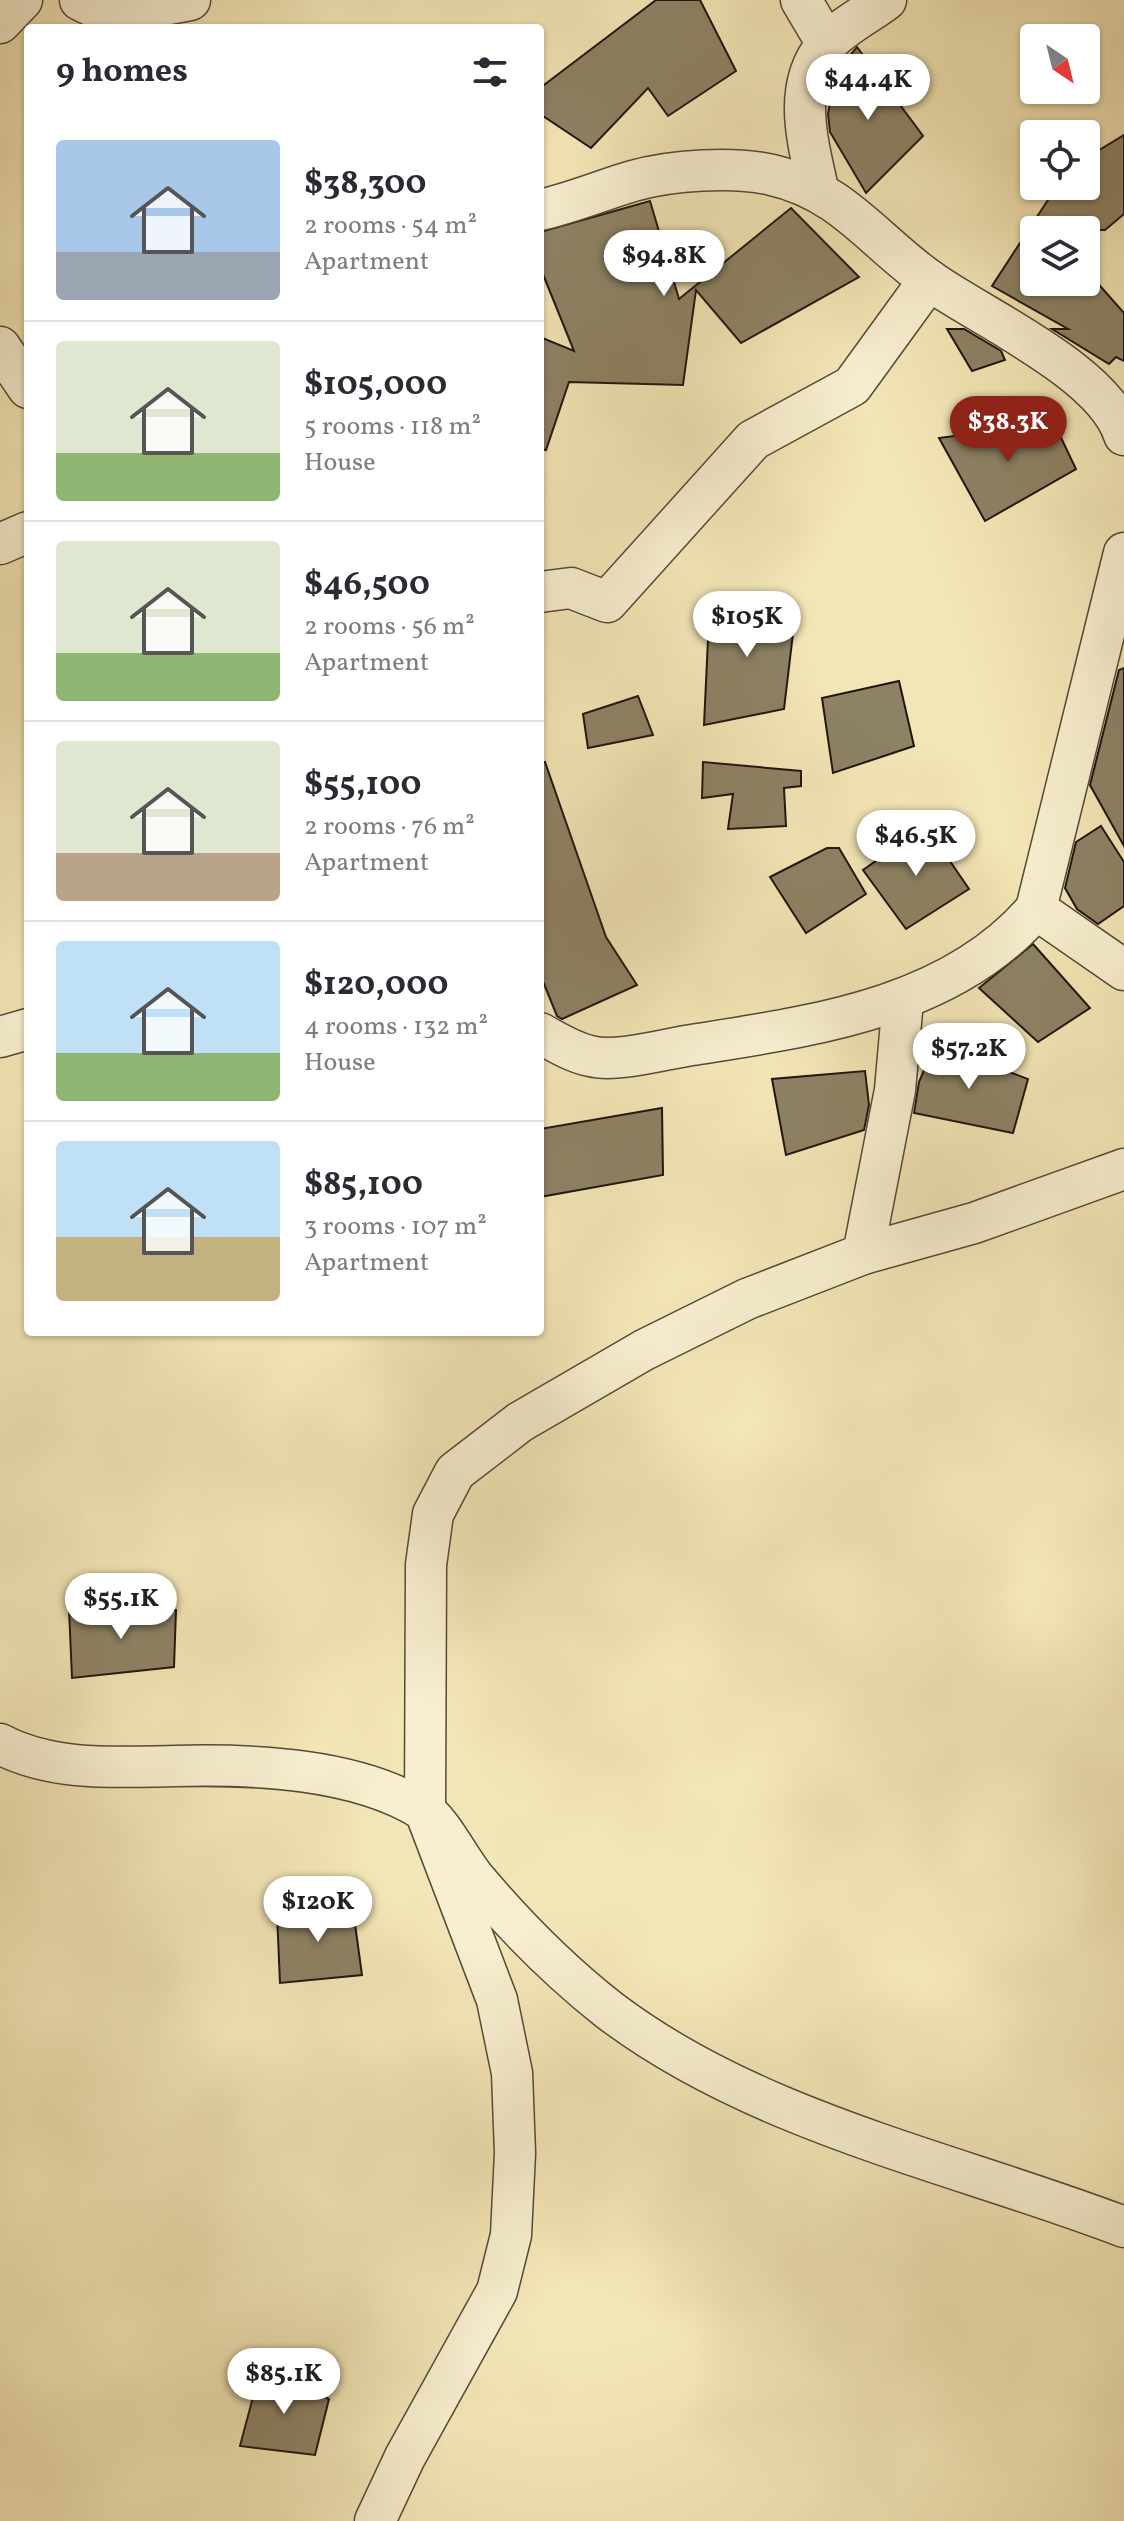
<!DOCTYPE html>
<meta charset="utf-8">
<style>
body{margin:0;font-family:Vollkorn,serif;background:#f7f7f7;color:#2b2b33;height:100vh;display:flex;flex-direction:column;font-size:30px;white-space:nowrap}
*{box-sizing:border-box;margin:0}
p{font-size:26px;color:#7c7c81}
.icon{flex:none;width:44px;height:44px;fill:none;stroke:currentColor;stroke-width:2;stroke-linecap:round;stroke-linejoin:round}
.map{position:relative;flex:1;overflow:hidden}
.side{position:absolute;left:24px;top:24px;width:520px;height:1312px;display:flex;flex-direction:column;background:#fff;border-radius:8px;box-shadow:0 2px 6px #0004}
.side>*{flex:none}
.needle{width:52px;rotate:145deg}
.fabs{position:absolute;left:1020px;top:24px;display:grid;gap:16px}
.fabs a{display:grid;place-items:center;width:80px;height:80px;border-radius:8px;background:#fff;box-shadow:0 2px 6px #0004;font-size:40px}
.price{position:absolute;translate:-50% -68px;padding:0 18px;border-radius:28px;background:#fff;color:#222;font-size:26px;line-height:52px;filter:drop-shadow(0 2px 4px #0008)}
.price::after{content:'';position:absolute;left:50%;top:48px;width:24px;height:18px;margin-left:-12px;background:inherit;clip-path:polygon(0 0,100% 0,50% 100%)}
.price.on{background:#8f2418;color:#fff}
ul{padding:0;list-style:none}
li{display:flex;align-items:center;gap:24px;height:200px;padding:0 32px}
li+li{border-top:2px solid #e1e1e2}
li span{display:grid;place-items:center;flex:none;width:224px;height:160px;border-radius:8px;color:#555}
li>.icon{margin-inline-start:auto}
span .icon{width:96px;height:96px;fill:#fffc;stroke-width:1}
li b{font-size:34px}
h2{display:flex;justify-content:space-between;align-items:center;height:96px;padding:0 32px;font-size:34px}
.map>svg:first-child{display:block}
</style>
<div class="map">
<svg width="1124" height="2521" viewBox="0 0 1124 2521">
<rect width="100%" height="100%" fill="#f3e6b6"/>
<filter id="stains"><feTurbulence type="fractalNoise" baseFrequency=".0025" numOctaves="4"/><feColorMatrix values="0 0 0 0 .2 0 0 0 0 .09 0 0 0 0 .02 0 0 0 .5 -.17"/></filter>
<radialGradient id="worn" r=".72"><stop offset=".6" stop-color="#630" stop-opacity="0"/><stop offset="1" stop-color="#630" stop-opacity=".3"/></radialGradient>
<g fill="#8d8265" stroke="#1f160e" stroke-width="2">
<polygon points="656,0 700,0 736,71 668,116 648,88 591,148 540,114 540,88"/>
<polygon points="857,47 923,136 866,193 830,132 828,114 836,72"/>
<polygon points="1124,135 1124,214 1105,230 1034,230 1034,282 1086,282 1086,270 1124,313 1124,361 1116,357 1109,364 1052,329 1068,329 992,286 1057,186 1086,186 1086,158"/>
<polygon points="650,201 679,299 791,208 859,277 741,343 696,290 683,385 569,382 546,450 540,449 540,337 574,351 540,267 540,232"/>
<polygon points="947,329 964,329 1001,351 1005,360 972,371"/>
<polygon points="1054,423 1076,469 985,521 939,438"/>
<polygon points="710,597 796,608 784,709 704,725"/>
<polygon points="1124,668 1124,846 1090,785 1119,670"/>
<polygon points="899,681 914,746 833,773 822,698"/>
<polygon points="638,696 653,735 588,748 583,714"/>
<polygon points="545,762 606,937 637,985 562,1019 557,1016 540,974 540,763"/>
<polygon points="703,762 801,771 801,786 784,788 786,826 728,829 733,794 702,798"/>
<polygon points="926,826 969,889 906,929 863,870"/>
<polygon points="1101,826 1124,862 1124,906 1098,924 1077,909 1065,888 1076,842"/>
<polygon points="827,848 839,848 866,894 806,933 770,877"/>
<polygon points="1033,944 1090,1008 1038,1042 979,988"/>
<polygon points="935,1044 1028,1079 1013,1133 914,1113 919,1082"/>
<polygon points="865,1071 869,1105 864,1130 786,1155 772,1079"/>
<polygon points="662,1108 663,1175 540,1197 540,1129"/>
<polygon points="69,1609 176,1610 174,1667 72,1678"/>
<polygon points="352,1902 362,1975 280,1983 277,1914"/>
<polygon points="261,2367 329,2399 315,2455 240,2446"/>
</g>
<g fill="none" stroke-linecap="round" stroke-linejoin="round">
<g stroke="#544a38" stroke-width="43">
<g id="minor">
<polyline points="80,0 137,28"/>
<polyline points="801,0 827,44"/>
<polyline points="115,14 190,0"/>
<polyline points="0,23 22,0"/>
<path d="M818,189C808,142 791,87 826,45C841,27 868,14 886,0"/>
<path d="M540,210C572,203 602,190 633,181C671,170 734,166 772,175C844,191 876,244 932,282C985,319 1105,373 1124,435"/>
<polyline points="0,347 28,388"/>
<polyline points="0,544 28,532"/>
<polyline points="540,592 571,588 607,602 753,440 852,386 929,280"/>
<polyline points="1036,909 1124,970"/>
<path d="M540,1033C556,1042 572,1052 590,1056C617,1063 664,1049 692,1045C813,1026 952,1008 1036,909L1124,553"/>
<polyline points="0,1037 28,1029"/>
<polyline points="863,1254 974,1223 1124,1169"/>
<path d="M0,1744C54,1772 117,1767 175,1766C253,1764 356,1768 423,1810C442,1822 461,1863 477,1881C516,1927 562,1973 609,2010C756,2122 954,2162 1124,2227"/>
<polyline points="375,2521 405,2457 497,2291 511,2235 515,2153 512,2073 497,2000 425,1811 426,1565 433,1514 455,1472 520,1422 644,1350 747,1299 863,1254 895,1090 903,1000"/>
</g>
</g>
<use href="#minor" stroke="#f7efd0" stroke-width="40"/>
</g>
<rect width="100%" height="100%" filter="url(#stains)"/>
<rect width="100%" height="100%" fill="url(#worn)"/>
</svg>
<div class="fabs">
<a><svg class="needle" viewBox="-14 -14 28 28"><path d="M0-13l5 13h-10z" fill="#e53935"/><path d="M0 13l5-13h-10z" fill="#7c7c81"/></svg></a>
<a><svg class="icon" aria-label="locate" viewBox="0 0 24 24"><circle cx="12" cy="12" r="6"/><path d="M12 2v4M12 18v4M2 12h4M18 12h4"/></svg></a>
<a><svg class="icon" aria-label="layers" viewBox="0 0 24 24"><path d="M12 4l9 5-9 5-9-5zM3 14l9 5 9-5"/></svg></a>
</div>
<b class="price" style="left:868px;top:122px">$44.4K</b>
<b class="price" style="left:664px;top:298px">$94.8K</b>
<b class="price on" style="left:1008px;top:464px">$38.3K</b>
<b class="price" style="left:747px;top:659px">$105K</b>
<b class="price" style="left:916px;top:878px">$46.5K</b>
<b class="price" style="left:969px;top:1091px">$57.2K</b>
<b class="price" style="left:121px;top:1641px">$55.1K</b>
<b class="price" style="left:318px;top:1944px">$120K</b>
<b class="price" style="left:284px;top:2416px">$85.1K</b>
<section class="side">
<h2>9 homes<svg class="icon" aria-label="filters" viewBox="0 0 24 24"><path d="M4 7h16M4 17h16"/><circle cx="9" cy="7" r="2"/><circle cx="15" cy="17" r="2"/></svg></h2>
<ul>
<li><span style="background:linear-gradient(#a9c7e8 70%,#9aa5b1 0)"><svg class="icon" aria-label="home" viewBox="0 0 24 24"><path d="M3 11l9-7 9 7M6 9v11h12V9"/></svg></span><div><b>$38,300</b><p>2 rooms · 54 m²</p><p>Apartment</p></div></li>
<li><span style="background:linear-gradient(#dfe7d0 70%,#8fb573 0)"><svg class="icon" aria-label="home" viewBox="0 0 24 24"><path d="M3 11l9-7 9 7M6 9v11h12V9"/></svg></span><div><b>$105,000</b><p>5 rooms · 118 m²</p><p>House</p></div></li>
<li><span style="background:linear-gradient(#dfe7d0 70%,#8fb573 0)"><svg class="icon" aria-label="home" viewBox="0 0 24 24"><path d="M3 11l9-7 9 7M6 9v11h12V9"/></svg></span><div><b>$46,500</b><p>2 rooms · 56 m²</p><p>Apartment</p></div></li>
<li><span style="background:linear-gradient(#dfe7d0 70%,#b9a48a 0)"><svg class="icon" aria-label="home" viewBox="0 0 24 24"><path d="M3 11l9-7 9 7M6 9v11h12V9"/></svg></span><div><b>$55,100</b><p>2 rooms · 76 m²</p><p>Apartment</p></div></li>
<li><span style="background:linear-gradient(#bfe0f5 70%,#8fb573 0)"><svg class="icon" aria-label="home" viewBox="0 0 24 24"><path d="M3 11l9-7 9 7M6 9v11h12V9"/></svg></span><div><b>$120,000</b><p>4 rooms · 132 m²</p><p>House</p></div></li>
<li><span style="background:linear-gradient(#bfe0f5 60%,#c2b280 0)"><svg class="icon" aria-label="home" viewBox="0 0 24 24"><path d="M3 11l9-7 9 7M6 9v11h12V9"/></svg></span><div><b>$85,100</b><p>3 rooms · 107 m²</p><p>Apartment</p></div></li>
</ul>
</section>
</div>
